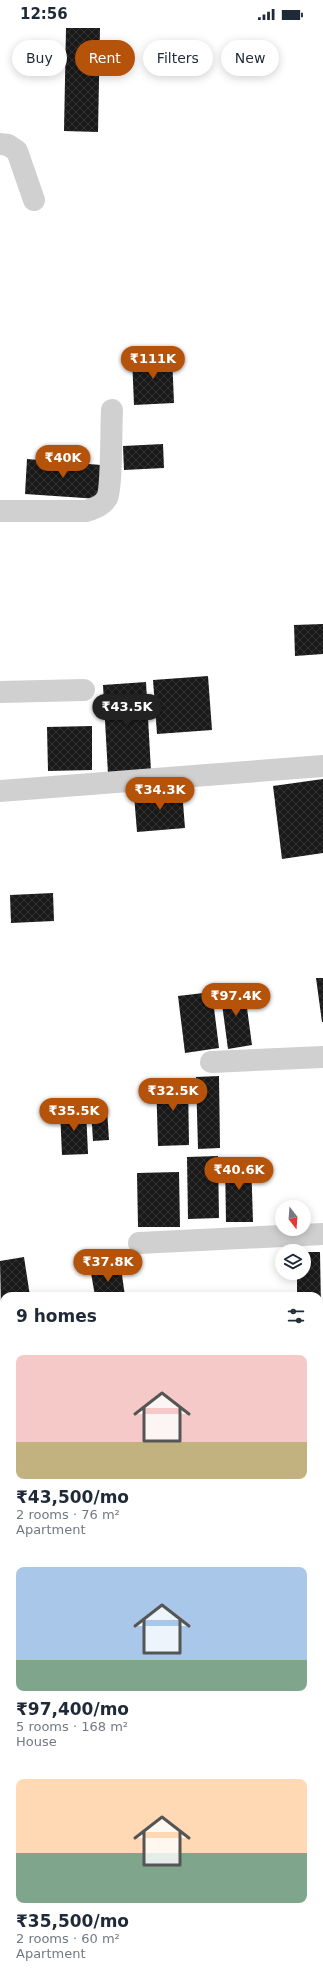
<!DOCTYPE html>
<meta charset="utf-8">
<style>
body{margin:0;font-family:"DejaVu Sans",sans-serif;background:#f6f6f7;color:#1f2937;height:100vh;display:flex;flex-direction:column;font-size:15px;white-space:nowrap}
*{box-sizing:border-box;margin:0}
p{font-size:13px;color:#747a83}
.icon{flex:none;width:22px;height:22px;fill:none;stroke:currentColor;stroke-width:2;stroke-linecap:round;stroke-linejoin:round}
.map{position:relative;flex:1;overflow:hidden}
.sheet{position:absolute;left:0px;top:1264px;width:323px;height:692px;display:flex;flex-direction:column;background:#fff;border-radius:12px 12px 0 0;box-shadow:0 2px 10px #0003}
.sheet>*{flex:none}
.top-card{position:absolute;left:12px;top:12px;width:299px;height:36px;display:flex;gap:8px}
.needle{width:26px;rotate:163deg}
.fabs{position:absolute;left:275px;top:1172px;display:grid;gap:8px}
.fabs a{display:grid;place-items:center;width:36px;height:36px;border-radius:50%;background:#fff;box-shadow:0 2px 10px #0003;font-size:20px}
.price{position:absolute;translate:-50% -34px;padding:0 9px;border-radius:14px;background:#b45309;color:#fff;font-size:13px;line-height:26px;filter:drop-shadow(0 1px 2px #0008)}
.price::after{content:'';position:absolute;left:50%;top:24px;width:12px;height:9px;margin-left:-6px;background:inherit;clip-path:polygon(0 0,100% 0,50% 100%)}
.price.on{background:#222;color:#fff}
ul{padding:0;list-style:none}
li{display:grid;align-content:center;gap:8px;height:212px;padding:0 16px}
li span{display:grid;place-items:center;height:124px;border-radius:8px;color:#555}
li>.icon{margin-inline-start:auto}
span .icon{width:72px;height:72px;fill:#fffc;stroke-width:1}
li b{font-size:17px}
h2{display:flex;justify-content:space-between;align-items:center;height:48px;padding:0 16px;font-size:17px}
.pill{padding:0 14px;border-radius:18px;background:#fff;box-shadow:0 2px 10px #0003;font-size:14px;line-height:36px}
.pill.on{background:#b45309;color:#fff}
.status{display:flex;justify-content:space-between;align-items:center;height:28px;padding:0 20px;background:#fff;direction:ltr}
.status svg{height:11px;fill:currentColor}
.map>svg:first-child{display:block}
</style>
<div class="status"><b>12:56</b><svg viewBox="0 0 49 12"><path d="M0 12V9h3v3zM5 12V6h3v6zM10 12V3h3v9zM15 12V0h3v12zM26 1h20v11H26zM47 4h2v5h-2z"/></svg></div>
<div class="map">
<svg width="323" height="1956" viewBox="0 0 323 1956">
<defs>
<pattern id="park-dots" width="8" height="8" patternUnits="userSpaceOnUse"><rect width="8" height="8" fill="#e6ecdf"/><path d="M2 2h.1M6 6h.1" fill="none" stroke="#c6cbc0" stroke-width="1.8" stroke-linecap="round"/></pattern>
<pattern id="building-cross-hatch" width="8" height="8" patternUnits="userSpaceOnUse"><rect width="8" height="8" fill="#1a1a1a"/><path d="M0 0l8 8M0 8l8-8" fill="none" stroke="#333"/></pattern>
</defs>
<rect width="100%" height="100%" fill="#fff"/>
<polygon fill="url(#park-dots)" points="319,1823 323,1823 323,1956 192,1956 192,1952 319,1952"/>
<g fill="url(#building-cross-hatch)">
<polygon points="66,0 100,0 98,104 64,103"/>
<polygon points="172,327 174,375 134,377 132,330"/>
<polygon points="163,416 164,440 124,442 123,418"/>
<polygon points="27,431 101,437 99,471 25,466"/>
<polygon points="323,596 323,626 295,628 294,597"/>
<polygon points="208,648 212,702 157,706 153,652"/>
<polygon points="146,654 151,743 108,746 103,657"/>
<polygon points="92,698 92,742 48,743 47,699"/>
<polygon points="323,751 323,825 282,831 273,758"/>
<polygon points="182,762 185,800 137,804 134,767"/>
<polygon points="53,865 54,893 11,895 10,867"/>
<polygon points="316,950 323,950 323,994 322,994"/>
<polygon points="244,958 252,1017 228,1021 220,961"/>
<polygon points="212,964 219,1020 185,1025 178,968"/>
<polygon points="219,1048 220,1120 198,1121 196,1049"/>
<polygon points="156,1051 188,1051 189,1117 158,1118"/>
<polygon points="86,1081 88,1126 62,1127 60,1083"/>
<polygon points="107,1081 109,1112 93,1113 91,1082"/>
<polygon points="218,1128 219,1190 188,1191 187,1129"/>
<polygon points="251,1131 253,1194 226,1194 225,1132"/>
<polygon points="179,1144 180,1199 138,1199 137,1145"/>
<polygon points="304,1224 320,1224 321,1278 319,1278 319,1268 297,1268 297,1245 304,1245"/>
<polygon points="24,1229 30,1268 4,1268 4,1278 1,1279 0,1233"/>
<polygon points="121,1240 125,1268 95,1268 91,1245"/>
<polygon points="0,1302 4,1320 4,1344 0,1345"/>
<rect x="0" y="1632" width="4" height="45"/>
<polygon points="0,1687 4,1687 4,1716 0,1715"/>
<rect x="0" y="1724" width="4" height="58"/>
<rect x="0" y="1896" width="4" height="33"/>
<polygon points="73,1952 105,1952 104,1956 73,1956"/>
<rect x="146" y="1952" width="36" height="4"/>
</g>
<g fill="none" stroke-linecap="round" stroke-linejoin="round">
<g stroke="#d0d0d0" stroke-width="22">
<polyline points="0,116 8,117 17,123 34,172"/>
<path d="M0,483H86C95,480 102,478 107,470C112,460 111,398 112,382"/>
<polyline points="0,664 84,662"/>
<polyline points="0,763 323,738"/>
<polyline points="211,1034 323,1029"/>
<polyline points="139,1215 323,1206"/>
<polyline points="0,1290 4,1290"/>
<polyline points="0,1563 4,1563"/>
<polyline points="319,1571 323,1572"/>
<polyline points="0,1797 4,1797"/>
<polyline points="319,1805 323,1805"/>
</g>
</g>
</svg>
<div class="fabs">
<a><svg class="needle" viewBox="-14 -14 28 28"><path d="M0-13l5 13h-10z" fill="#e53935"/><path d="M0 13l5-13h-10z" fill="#747a83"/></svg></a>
<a><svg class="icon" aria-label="layers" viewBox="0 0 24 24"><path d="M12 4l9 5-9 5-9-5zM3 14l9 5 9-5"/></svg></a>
</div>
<b class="price" style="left:153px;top:352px">₹111K</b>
<b class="price" style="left:63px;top:451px">₹40K</b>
<b class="price on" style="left:127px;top:700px">₹43.5K</b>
<b class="price" style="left:160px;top:783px">₹34.3K</b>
<b class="price" style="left:236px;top:989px">₹97.4K</b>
<b class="price" style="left:173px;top:1084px">₹32.5K</b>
<b class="price" style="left:74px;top:1104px">₹35.5K</b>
<b class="price" style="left:239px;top:1163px">₹40.6K</b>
<b class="price" style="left:108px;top:1255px">₹37.8K</b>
<div class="top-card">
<a class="pill">Buy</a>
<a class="pill on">Rent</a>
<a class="pill">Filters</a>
<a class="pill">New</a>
</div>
<section class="sheet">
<h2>9 homes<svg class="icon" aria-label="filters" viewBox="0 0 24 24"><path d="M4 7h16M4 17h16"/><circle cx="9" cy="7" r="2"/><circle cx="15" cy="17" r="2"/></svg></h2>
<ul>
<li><span style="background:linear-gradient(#f6c9c9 70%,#c2b280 0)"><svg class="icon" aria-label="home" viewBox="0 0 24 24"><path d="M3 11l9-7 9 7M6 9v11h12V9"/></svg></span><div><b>₹43,500/mo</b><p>2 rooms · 76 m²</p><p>Apartment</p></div></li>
<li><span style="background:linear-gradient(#a9c7e8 75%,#7fa58c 0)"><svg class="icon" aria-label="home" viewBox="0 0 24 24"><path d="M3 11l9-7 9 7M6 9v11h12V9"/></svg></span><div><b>₹97,400/mo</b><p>5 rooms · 168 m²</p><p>House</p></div></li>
<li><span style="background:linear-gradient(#ffd9b3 60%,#7fa58c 0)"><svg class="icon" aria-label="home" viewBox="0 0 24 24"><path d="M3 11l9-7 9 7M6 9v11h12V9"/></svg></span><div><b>₹35,500/mo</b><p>2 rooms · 60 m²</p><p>Apartment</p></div></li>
</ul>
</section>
</div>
